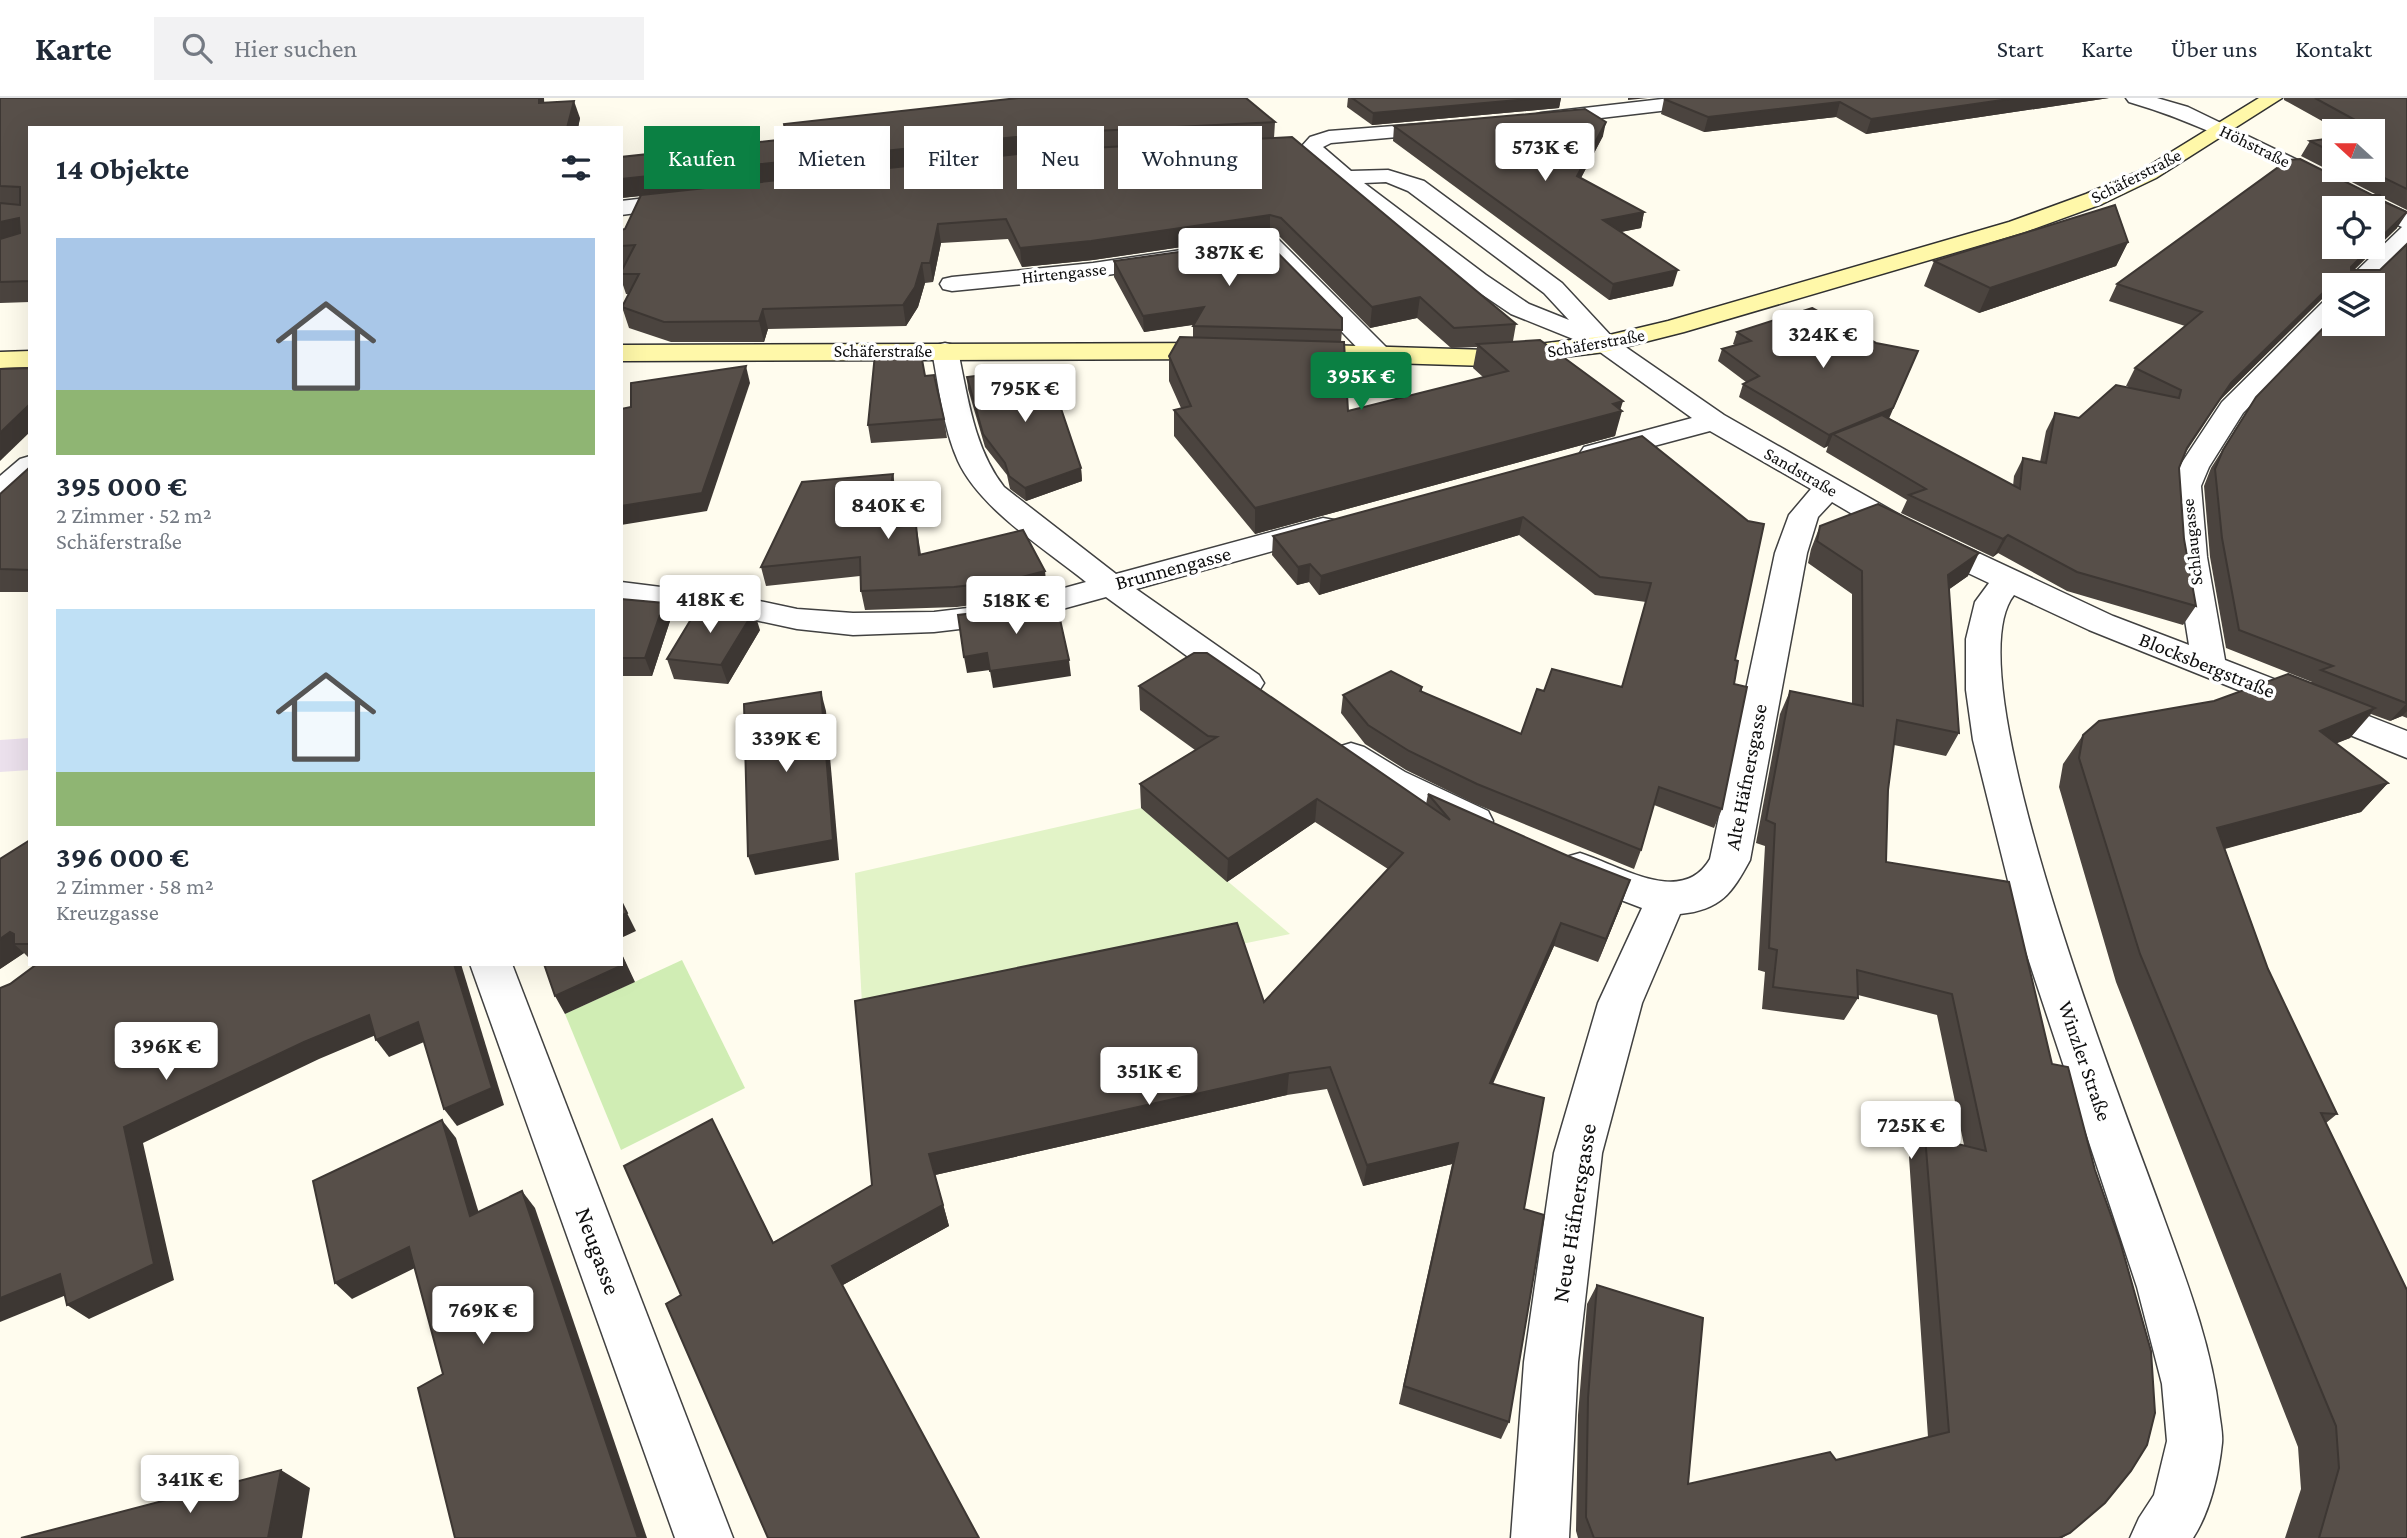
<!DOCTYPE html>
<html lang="de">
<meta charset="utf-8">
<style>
body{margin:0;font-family:"Crimson Pro",serif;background:#f2f2f3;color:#1f2937;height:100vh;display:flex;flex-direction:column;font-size:26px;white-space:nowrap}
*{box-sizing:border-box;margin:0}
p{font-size:23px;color:#747a83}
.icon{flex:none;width:38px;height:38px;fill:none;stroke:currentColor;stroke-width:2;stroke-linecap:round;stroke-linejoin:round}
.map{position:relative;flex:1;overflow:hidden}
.panel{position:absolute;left:28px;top:28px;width:595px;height:840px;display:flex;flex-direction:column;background:#fff;border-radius:0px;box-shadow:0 7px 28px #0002}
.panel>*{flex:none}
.guide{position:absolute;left:644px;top:28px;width:665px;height:63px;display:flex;gap:14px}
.needle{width:46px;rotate:291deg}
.tools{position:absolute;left:2322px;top:21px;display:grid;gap:14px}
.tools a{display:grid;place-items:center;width:63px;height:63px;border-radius:0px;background:#fff;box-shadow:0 7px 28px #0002;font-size:35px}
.price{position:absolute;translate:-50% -60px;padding:0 16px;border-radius:7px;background:#fff;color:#222;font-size:23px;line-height:46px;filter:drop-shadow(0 2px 4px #0008)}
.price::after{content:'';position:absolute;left:50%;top:42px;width:21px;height:16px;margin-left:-10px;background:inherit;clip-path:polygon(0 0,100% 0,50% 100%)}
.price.current{background:#0b8043;color:#fff}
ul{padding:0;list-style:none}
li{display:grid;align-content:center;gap:14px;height:371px;padding:0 28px}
li span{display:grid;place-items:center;height:217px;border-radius:0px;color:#555}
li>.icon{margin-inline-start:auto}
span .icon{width:126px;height:126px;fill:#fffc;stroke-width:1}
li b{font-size:30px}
h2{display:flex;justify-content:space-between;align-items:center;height:84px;padding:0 28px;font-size:30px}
.pill{padding:0 24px;border-radius:0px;background:#fff;box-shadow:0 7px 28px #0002;font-size:24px;line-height:63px}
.pill.current{background:#0b8043;color:#fff}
header{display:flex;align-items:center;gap:42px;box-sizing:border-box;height:98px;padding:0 35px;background:#fff;border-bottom:2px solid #e0e1e3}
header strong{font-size:33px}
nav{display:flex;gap:38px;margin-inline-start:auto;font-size:24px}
.search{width:490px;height:63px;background:#f2f2f3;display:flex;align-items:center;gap:18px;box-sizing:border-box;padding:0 24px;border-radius:0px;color:#747a83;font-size:26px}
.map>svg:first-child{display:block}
</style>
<header>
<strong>Karte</strong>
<div class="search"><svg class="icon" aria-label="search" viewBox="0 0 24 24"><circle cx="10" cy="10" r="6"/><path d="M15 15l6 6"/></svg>Hier suchen</div>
<nav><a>Start</a><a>Karte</a><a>Über uns</a><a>Kontakt</a></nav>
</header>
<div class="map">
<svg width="2407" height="1440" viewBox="0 0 2407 1440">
<rect width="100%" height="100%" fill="#fffcee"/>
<polygon fill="#ece1ed" points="30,640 30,672 0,674 0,642"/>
<polygon fill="#d0edb4" points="682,862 745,990 621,1052 565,916"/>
<polygon fill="#e2f3c7" points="1141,710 1290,836 863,925 855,775"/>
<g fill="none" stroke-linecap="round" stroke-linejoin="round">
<g stroke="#414141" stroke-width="3">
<polygon id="pedestrian" points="689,95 697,97 700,102 697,107 621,117 621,103"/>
</g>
<g stroke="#414141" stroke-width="3">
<g id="minor">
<polygon points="1671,0 1730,0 1720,6 1541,27 1534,25 1531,21 1534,17 1541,15"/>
<path d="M2126,0H2157L2188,9L2407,115V148L2367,187H2342L2402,129L2373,116V110H2363C2286,71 2212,28 2129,4Z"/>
<path d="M1446,24L1453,26L1456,30L1453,34L1331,45L1323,49L1351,73L1388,72L1424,83L1562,185L1614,241L1724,317L1910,423L2113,518L2189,547L2175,459L2171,388L2179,369L2222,304L2325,202L2334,200V221L2243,315L2209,369L2201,388L2207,459L2225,562L2407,633V660L2089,532L2014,497C1951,576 2126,1014 2162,1115C2185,1179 2211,1245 2219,1313C2220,1323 2223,1335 2222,1345C2219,1375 2210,1414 2193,1440H2130L2139,1420L2154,1397L2167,1343L2162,1286L2137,1189L2025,851L1973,642L1966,592V541L1975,504L1989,485L1888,437L1832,404L1818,419L1807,455L1750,762C1732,795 1721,812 1680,816L1642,905L1602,1055L1578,1264L1569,1440H1511L1524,1264L1554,1055L1598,905L1642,810L1566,781L1560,770L1566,759L1580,755C1621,768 1682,809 1710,761L1775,455L1789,417L1811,391L1710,333L1594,364L1584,361L1580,355L1584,349L1692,320L1593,249L1511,216L1468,187L1353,99L1301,49L1310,39L1329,33ZM1386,84L1408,93L1544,195L1569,222L1529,206L1486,177L1364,85Z"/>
<polygon points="1270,139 1278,141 1389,252 1393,258 1389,264 1380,266 1371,264 1265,154 1093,179 952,193 943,191 940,186 943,181 952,179 1093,165"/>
<path d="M945,245L954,247L958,253C968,300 974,350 1004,389L1116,476L1323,420L1334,422L1338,429L1334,436L1136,491L1259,577L1264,585L1259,593L1247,597L1235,593L1106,499L1011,525L934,534L853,537L797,531L741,519L621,504V484L741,499L797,511L853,515L934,514L1010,505L1086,484C1045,451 980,411 958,363C943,329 939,290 932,253L936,247Z"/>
<polygon points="30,358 30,382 11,399 0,402 0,378 20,361"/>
<path d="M1351,645L1364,649L1405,674L1488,713L1493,723L1488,733L1474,737L1460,733C1430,718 1349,685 1333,658L1338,649Z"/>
<polygon points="470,866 512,866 733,1440 675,1440"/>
</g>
</g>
<g stroke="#303030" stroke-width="3">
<g id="secondary">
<polygon points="2259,0 2282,0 2156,80 2102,106 2025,134 1684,234 1605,254 1488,268 1292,262 1283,260 1279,254 1283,248 1292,246 1488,252 1605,238 1668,223 2009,124 2086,96 2142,72"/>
<polygon points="1225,245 1234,247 1238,253 1234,259 1225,261 621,263 621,247"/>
<polygon points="30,253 30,269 0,270 0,254"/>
</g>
</g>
<use href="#pedestrian" fill="#fff" fill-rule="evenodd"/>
<use href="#minor" fill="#fff" fill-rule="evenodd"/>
<use href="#secondary" fill="#fff8a9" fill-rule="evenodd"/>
</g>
<g fill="#4b443f">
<polygon points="0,0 545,5 580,20 578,30 30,30 30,204 0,205"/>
<polygon points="1348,0 1561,0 1559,10 1372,27 1347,9"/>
<polygon points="1673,0 2109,0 1866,36 1836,19 1704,34 1661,16 1664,1"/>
<polygon points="2284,0 2407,0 2407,112 2381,99 2397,130 2353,172 2380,172 2407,146 2407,620 2402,618 2390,623 2371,616 2350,640 2336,645 2388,685 2361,714 2225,751 2268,871 2337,1016 2326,1025 2407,1440 2285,1440 2301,1391 2298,1349 2116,884 2059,689 2063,666 2083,637 2214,603 2312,584 2226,550 2210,459 2204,388 2211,370 2256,299 2373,187 2334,187 2323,200 2220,302 2186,354 2179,370 2184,441 2196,508 2183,527 2067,493 1998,455 1993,459 1901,415 1907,402 1826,354 1828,348 1824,350 1739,299 1743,286 1746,284 1718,263 1722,251 1735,247 1733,246 1737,234 1889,320 2013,388 2014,378 2023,360 2040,364 2046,333 2055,315 2079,320 2131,290 2126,288 2135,270 2185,228 2109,203 2117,186 2372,97 2377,97 2301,58 2310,43 2334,40 2334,72 2373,72 2373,33 2340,33 2284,2"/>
<polygon points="1275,24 1274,40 1516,226 1513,243 1620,312 1615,338 1255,436 1174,338 1174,312 1181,310 1169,283 1169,258 1193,239 1193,227 1144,234 1114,179 1114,163 1342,232 1341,244 1348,313 1483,279 1473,270 1477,249 1451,250 1417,220 1370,230 1280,139 1270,136 1093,162 1022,169 1008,141 941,145 933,184 925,185 918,209 906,228 768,231 764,244 671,244 629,230 622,209 628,196 626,196 621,181 621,174 624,168 621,168 621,132 625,131 641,98 621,100 621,59 787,41"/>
<polygon points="1394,28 1603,38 1581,80 1644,114 1641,130 1621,134 1673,188 1609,202 1393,43"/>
<polygon points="2128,144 2116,168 1979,215 1924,188 1934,163"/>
<polygon points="967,279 1081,370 1082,383 1026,403 1010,391 1007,377 985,349 968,291"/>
<polygon points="944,321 947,340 871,345 868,327"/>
<polygon points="1642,338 1735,562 1722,711 1714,730 1654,707 1641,752 1634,771 1473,705 1406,672 1365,646 1341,615 1343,597 1422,589 1422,594 1521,636 1544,593 1622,589 1646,504 1595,497 1519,437 1319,497 1309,484 1297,487 1272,457 1273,438"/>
<polygon points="30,369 30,494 0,494 0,396"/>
<polygon points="893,376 896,395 890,429 916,427 921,456 1047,492 1009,502 957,509 865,512 861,493 860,478 766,488 761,469"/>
<polygon points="1820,428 1968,478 1949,491 1959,635 1946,658 1894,647 1888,692 1886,764 2009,784 2070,1435 2062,1440 1578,1440 1576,1433 1578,1317 1587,1206 1597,1187 1688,1386 1836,1362 1928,1339 1909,1059 1925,1038 1964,1047 1937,917 1858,897 1858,900 1844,922 1762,911 1765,874 1758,872 1765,748 1756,745 1780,616 1790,593 1852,606 1852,496 1808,465 1811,451"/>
<polygon points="621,501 670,523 652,578 621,578"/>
<polygon points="760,532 728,586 674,581 667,561"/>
<polygon points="1139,588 1426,706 1428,696 1622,805 1598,864 1554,848 1493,986 1524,1111 1509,1324 1501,1341 1399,1306 1452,1066 1363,1088 1327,991 1287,997 935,1077 949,1128 843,1187 681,1197 723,1043 773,1144 1264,904 1388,771 1315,724 1227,784 1141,710 1140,686 1195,652 1140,612"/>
<polygon points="30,742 30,861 24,855 0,871"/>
</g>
<g fill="#3d3733">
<polygon points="539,0 544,0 545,23 539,5"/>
<polygon points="1541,0 1561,0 1559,10 1372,27 1373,15"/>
<polygon points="1628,0 1648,0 1628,2"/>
<polygon points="2016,0 2109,0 1866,36 1871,21"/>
<polygon points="574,3 580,20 578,30 567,30"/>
<polygon points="1840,4 1836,19 1704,34 1708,19"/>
<polygon points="1606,24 1603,38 1574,93 1577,78"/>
<polygon points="1054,35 1056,53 621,100 621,81"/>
<polygon points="1644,114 1641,130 1600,138 1603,122"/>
<polygon points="2407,115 2397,130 2344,182 2346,181 2342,187 2334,187 2334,198 2323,200 2220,302 2177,368 2231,285 2334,184 2371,149 2373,149 2373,147"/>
<polygon points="1270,117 1270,136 1093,162 1022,169 1020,150"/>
<polygon points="19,120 30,136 0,146 0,124"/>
<polygon points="938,126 941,145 933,184 930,165"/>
<polygon points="2128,144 2116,168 1979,215 1990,190"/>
<polygon points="922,165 925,185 918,209 906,228 903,207"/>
<polygon points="1678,172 1673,188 1609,202 1613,186"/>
<polygon points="1420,199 1417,220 1370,230 1372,209"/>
<polygon points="1204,209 1204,225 1144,234 1143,218"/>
<polygon points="763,211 768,231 764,244 759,223"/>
<polygon points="1918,253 1888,323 1833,336 1828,348 1824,350 1829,337"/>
<polygon points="746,268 750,285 707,413 621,427 621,408"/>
<polygon points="1623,303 1620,313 1622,313 1615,338 1255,436 1255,410"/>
<polygon points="30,306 30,334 0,363 0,335"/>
<polygon points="1081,370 1082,383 1026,403 1025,390"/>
<polygon points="893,376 896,395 887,449 883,430"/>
<polygon points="1523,419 1519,437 1319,497 1321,478"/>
<polygon points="2008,437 1998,455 1993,459 2003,441"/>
<polygon points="1979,455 1968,478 1937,500 1948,477"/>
<polygon points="1310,466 1309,484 1297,487 1298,469"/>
<polygon points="1045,473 1047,492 1009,502 1007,483"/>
<polygon points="664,505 670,523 652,578 645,560"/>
<polygon points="754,513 760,532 728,586 721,567"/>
<polygon points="987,555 990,572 967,575 964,559"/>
<polygon points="1069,562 1071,578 993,590 990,573"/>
<polygon points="821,594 826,613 839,762 755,777 748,758"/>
<polygon points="2407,605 2407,613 2402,618 2390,623"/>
<polygon points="2375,610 2350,640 2295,662 2320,633"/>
<polygon points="2388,685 2361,714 2193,759 2217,730"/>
<polygon points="1317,701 1315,724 1227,784 1228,761"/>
<polygon points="1630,782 1622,805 1598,864 1606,841"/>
<polygon points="621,803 636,833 621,840"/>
<polygon points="1561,825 1554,848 1483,1007 1490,985"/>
<polygon points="10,834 22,846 14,846 24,855 0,871 0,841"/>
<polygon points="621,854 635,884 565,916 555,898 621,857"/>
<polygon points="454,866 461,866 504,1007 457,1028 444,1011"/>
<polygon points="369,917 383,934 319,961 143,1045 174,1182 89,1221 67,1207 124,1029 304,944"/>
<polygon points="418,924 431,941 389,959 376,942"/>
<polygon points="1289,975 1287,997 935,1077 949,1128 841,1188 832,1168 929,1056"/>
<polygon points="442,1022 456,1040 485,1135 470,1118"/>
<polygon points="1458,1045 1452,1066 1363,1088 1367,1067"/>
<polygon points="522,1093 535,1110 647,1440 638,1440"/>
<polygon points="409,1149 425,1165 352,1201 335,1185"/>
<polygon points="60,1176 81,1191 0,1224 0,1200"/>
<polygon points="281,1372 310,1390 302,1440 268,1440"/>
</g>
<g fill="#574f49" stroke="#3d3733" stroke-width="2">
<polygon points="0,0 539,0 539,5 574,3 567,30 30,30 30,183 0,184 0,141 20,135 19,120 0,124 0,105 20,107 20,89 0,88"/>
<polygon points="1018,0 1246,0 1275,24 1054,35 621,81 621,59 787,41 784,26"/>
<polygon points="1352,0 1541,0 1373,15"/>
<polygon points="1673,0 2016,0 1871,21 1840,4 1708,19 1664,1"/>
<polygon points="2315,0 2407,0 2407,91 2368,72 2373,72 2373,35 2377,34"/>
<polygon points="1585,11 1606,24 1577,78 1644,114 1603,122 1678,172 1613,186 1394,28"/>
<polygon points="1292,39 1516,226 1454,230 1420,199 1372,209 1281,120 1270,117 1091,143 1020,150 1006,121 938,126 930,165 922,165 915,189 903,207 763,211 759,223 664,224 622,209 639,176 621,176 621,174 635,147 621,148 621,132 625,131 641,97 1055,52"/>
<polygon points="2334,40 2334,55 2310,43"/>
<polygon points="2300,61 2372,97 2380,97 2382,103 2407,114 2373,147 2373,110 2334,110 2334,149 2371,149 2351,169 2351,172 2380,172 2407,146 2406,605 2321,572 2333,568 2239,532 2222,440 2215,371 2223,352 2256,299 2334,219 2334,226 2373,226 2373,187 2346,187 2346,181 2334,184 2231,285 2187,350 2179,370 2184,441 2196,508 2077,474 2008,437 2003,441 1909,397 1926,391 1833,336 1882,317 2020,391 2023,360 2046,365 2055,315 2079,320 2116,287 2179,300 2181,292 2135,270 2202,214 2117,186 2288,62"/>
<polygon points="2115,107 2128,144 1990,190 1934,163"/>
<polygon points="1265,142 1342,220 1342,232 1193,228 1204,209 1143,218 1114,163"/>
<polygon points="1812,210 1876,245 1918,253 1893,310 1829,337 1743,286 1759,278 1722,251 1751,243 1737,234"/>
<polygon points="1180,239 1344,244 1348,313 1508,273 1477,246 1540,242 1623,303 1613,306 1622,313 1255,410 1174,312 1191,308 1169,258"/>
<polygon points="875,256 921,256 925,278 934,277 944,321 868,327"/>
<polygon points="746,268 702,395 621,408 621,311 631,309 631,285"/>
<polygon points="1047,269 1081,370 1025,390 1009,378 1005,365 983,336 967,279"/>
<polygon points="30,270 30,306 0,335 0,271"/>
<polygon points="1642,338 1748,423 1764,426 1735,562 1738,563 1734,586 1747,589 1722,711 1659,689 1641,752 1477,686 1409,653 1368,627 1343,597 1391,573 1422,589 1420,593 1521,636 1537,591 1544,593 1552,571 1622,589 1651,485 1600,479 1523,419 1321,478 1310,466 1298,469 1273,438"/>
<polygon points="30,369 30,472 0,471 0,396"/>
<polygon points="893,376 883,430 916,427 919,457 1023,432 1045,473 1007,483 954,489 861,493 860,459 761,469 802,384"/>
<polygon points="1878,406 1979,455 1948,477 1959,635 1897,622 1888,692 1886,764 2009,784 2052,966 2068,969 2095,1072 2120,1143 2151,1253 2155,1315 2147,1347 2131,1373 2105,1405 2070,1435 2059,1440 1594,1440 1586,1419 1588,1300 1597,1187 1703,1220 1688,1386 1830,1354 1836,1362 1949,1334 1925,1038 1986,1053 1952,896 1857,872 1858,900 1773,889 1777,852 1769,850 1775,726 1766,722 1790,593 1863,608 1862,473 1817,443 1820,428"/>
<polygon points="1055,499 1069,562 990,573 987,555 964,559 958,517 1010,511"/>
<polygon points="621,501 664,505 645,560 621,560"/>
<polygon points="699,508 754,513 721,567 667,561"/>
<polygon points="1194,555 1207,555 1450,722 1428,696 1568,758 1630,782 1606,841 1561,825 1490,985 1544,1000 1524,1111 1544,1117 1509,1324 1404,1288 1458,1045 1367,1067 1330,969 1289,975 929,1056 943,1107 832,1168 979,1440 768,1440 666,1206 681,1197 624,1068 712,1021 773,1145 872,1087 855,903 1237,825 1264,904 1403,755 1317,701 1228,761 1140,686 1217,639 1208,638 1139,588"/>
<polygon points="2288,576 2375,610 2320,633 2388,685 2217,730 2268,871 2337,1016 2321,1015 2407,1192 2407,1440 2319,1440 2339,1370 2336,1328 2140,856 2079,660 2083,637 2099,623 2214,603"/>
<polygon points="821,594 833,742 748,758 744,606"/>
<polygon points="30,742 30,846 14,846 14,836 10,834 0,841 0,761"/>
<polygon points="621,803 627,815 621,818"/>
<polygon points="621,857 625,866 555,898 544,866 621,866"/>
<polygon points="37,866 454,866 492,990 444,1011 418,924 376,942 369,917 304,944 124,1029 154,1166 67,1207 60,1176 0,1200 0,890 10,886"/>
<polygon points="442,1022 470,1118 522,1093 638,1440 455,1440 418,1290 443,1276 409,1149 335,1185 313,1083"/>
<polygon points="281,1372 268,1440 21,1440"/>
</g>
<g text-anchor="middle" stroke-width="7" stroke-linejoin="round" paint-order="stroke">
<g font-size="18" fill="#0e0e0e" stroke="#fff">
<text transform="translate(2255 48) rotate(26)" y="6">Höhstraße</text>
<text transform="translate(2136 78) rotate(-27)" y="6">Schäferstraße</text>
<text transform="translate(1064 175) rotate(-6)" y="6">Hirtengasse</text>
<text transform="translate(1596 245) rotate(-10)" y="6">Schäferstraße</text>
<text x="883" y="259">Schäferstraße</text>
<text transform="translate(1801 374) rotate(30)" y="6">Sandstraße</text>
<text transform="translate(2192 444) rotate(-96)" y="6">Schlaugasse</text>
</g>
<g font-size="21" fill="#0e0e0e" stroke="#fff">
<text transform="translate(1173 470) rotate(-15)" y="7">Brunnengasse</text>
<text transform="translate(2207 567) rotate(22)" y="7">Blocksbergstraße</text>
<text transform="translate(1746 679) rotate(-79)" y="7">Alte Häfnersgasse</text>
<text transform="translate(2085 963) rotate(71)" y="7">Winzler Straße</text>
</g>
<g font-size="24" fill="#0e0e0e" stroke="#fff">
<text transform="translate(1574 1115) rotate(-81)" y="8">Neue Häfnersgasse</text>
<text transform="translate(598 1153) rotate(70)" y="8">Neugasse</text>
</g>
</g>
</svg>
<div class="tools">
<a><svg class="needle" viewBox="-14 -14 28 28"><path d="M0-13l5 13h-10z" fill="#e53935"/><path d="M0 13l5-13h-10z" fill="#747a83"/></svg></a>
<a><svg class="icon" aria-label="locate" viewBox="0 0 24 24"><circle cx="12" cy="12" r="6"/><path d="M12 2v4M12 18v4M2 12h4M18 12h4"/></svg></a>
<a><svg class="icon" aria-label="layers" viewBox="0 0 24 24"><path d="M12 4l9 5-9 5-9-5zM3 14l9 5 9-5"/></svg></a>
</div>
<b class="price" style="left:1545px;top:85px">573K €</b>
<b class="price" style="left:1229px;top:190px">387K €</b>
<b class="price" style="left:1823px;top:272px">324K €</b>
<b class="price current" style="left:1361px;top:314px">395K €</b>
<b class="price" style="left:1025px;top:326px">795K €</b>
<b class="price" style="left:888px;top:443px">840K €</b>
<b class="price" style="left:710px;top:537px">418K €</b>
<b class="price" style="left:1016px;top:538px">518K €</b>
<b class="price" style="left:786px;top:676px">339K €</b>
<b class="price" style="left:166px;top:984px">396K €</b>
<b class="price" style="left:1149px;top:1009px">351K €</b>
<b class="price" style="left:1911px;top:1063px">725K €</b>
<b class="price" style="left:483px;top:1248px">769K €</b>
<b class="price" style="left:190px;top:1417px">341K €</b>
<div class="guide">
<a class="pill current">Kaufen</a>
<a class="pill">Mieten</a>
<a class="pill">Filter</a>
<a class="pill">Neu</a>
<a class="pill">Wohnung</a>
</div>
<section class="panel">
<h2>14 Objekte<svg class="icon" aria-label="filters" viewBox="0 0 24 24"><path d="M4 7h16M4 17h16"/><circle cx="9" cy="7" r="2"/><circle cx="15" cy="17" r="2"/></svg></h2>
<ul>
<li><span style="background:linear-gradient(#a9c7e8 70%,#8fb573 0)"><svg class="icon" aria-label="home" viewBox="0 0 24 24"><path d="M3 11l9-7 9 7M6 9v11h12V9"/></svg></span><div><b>395 000 €</b><p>2 Zimmer · 52 m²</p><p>Schäferstraße</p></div></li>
<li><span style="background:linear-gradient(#bfe0f5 75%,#8fb573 0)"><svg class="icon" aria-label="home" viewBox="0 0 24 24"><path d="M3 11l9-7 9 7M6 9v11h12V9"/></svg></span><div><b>396 000 €</b><p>2 Zimmer · 58 m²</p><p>Kreuzgasse</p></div></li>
</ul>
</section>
</div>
